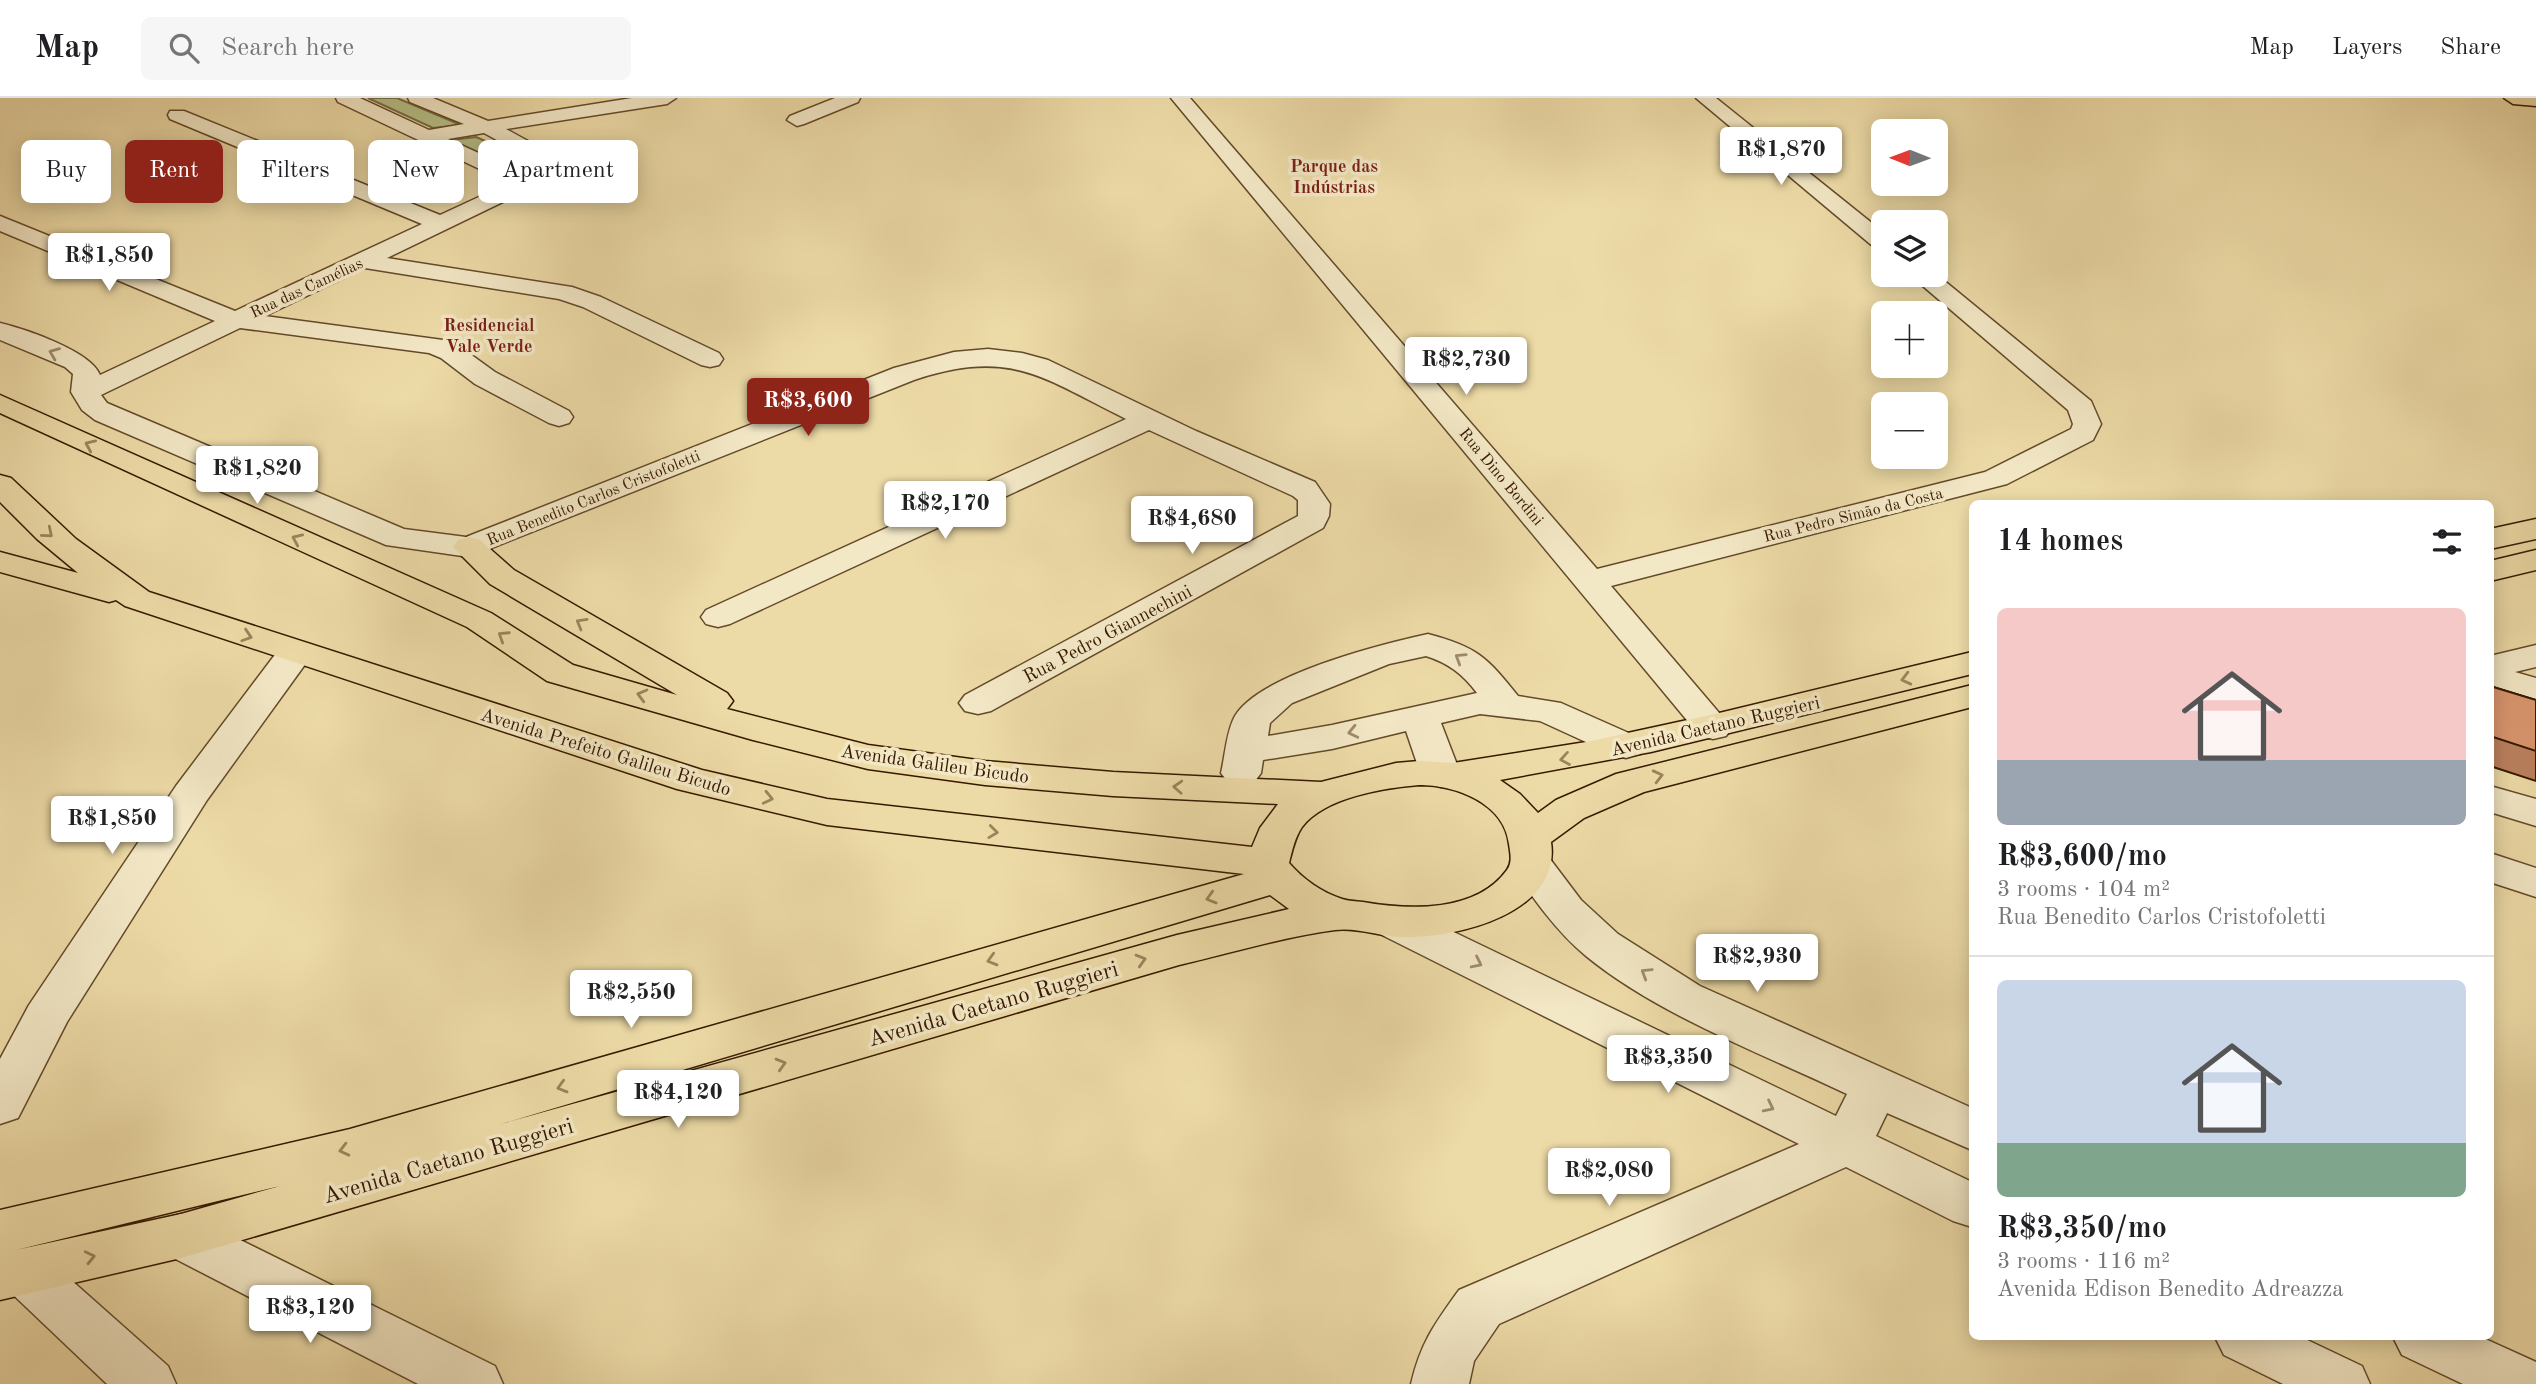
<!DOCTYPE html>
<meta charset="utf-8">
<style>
body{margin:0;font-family:"Old Standard TT",serif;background:#f6f6f6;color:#202124;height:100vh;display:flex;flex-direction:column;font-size:26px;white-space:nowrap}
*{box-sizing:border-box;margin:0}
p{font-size:23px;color:#757577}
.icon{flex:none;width:38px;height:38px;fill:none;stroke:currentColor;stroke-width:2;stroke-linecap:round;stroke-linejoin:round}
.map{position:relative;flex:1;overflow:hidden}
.panel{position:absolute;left:1969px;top:402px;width:525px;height:840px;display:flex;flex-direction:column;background:#fff;border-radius:10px;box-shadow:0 4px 18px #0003}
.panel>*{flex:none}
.hud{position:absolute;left:21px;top:42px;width:665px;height:63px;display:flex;gap:14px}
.needle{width:46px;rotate:271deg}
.fabs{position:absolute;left:1871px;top:21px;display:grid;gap:14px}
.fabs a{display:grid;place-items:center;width:77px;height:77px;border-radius:10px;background:#fff;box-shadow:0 4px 18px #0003;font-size:35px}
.price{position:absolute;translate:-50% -60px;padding:0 16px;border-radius:7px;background:#fff;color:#222;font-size:23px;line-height:46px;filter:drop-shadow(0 2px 4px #0008)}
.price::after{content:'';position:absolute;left:50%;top:42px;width:21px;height:16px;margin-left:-10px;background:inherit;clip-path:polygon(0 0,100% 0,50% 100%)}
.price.selected{background:#8f2418;color:#fff}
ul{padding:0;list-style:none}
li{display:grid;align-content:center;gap:14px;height:371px;padding:0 28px}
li+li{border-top:2px solid #e0e0e0}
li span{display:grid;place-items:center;height:217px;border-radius:10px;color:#555}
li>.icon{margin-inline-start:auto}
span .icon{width:126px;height:126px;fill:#fffc;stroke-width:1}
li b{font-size:30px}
h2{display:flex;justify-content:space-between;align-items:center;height:84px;padding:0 28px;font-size:30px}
.tag{padding:0 24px;border-radius:10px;background:#fff;box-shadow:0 4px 18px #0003;font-size:24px;line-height:63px}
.tag.selected{background:#8f2418;color:#fff}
header{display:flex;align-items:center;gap:42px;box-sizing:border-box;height:98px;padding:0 35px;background:#fff;border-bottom:2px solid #e0e0e0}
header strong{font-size:33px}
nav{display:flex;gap:38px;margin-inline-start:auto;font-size:24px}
.search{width:490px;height:63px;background:#f6f6f6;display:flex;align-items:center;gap:18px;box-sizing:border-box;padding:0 24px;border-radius:10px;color:#757577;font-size:26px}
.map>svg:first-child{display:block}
</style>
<header>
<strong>Map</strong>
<div class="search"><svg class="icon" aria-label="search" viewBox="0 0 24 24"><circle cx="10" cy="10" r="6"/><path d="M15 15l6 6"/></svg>Search here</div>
<nav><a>Map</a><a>Layers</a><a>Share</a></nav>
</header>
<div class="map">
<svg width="2536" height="1286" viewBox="0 0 2536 1286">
<rect width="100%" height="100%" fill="#eddba7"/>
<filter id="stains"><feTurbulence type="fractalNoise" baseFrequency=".00286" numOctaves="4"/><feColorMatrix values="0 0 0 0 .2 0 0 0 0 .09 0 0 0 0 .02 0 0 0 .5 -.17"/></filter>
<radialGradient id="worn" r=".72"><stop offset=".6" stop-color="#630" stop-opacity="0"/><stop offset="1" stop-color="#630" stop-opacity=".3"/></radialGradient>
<g fill="#b7c088" stroke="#776c44" stroke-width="2">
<polygon points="368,0 397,0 461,27 433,30"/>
<polygon points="476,39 536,65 536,68 526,76 451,42"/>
</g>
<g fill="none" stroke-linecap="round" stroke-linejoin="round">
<g stroke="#644a2a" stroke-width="3">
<g id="minor">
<path d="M336,0H360L429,32L464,26L410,4L408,0H433L488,23L632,0H676L667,6L506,31L559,60L566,71L563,75L387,160L572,189L601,199L719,255L723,261L719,267L710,269L701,267L583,209L559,201L365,170L265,218L443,242L459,248L495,274L569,313L573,319L569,325L559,328L549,325L475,286L441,260L429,255L240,230L101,297L107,305L404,431L466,439L894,270L954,254L988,251L1022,255L1048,262L1196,333L1315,384L1330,406L1329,418L1323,430L991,613L978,616L965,613L959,605L965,597L1298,418V402L1293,398L1149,332L730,526L718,529L706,526L701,519L706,512L1126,321C1041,279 1011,250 914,282L469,459L386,447L95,322L82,312L71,294L73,276L65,269L0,242V225C25,231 91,253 100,277L215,223L0,133V118L235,213L422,126L170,21L168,17L170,13H184L440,117L509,85L338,4ZM484,35L544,68V69L526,77L448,41Z"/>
<polygon points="835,0 860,0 858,4 804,26 797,28 787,22 790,18"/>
<polygon points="1171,0 1190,0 1597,471 1985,374 2071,331 2073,326 2068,312 1910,177 1936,176 2091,303 2101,326 2093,342 2007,386 1611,488 1732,630 1726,638 1713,641 1700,638"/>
<polygon points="1696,0 1716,0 1883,134 1883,152 1875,150"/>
<path d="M1428,536C1477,549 1487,559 1518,598L1561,605L1640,640L1645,648L1640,656L1626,660L1612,656L1540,623L1480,616L1441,625L1461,677L1455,685L1441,689L1427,685L1421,677L1406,633L1332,651L1263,662L1261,675L1255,683L1241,687L1227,683L1221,675C1225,658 1226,638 1233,622C1252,578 1383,546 1428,536ZM1426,558C1448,565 1463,576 1477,595L1332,627L1268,638L1270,625L1292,605L1389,566Z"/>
<polygon points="296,543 309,546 314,554 207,702 67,924 18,1020 0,1026 0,961 29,907 176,688 283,546"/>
<polygon points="2536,547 2536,569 2515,574 2536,580 2536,603 2490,590 2490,558"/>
<polygon points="2490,688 2536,701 2536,728 2490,714"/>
<path d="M1532,753L1547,757L1581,802L1618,836L1700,888L1972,1010V1052L1887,1015L1876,1038L1972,1084V1129L1953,1123L1846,1069L1499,1226L1474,1263L1469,1286H1411C1421,1244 1434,1227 1459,1192L1799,1046L1378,835L1372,824L1378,813L1394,809L1410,813L1836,1018L1847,996C1763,956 1658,917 1586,858C1556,833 1532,799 1511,767L1517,757Z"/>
<polygon points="2490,755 2536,770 2536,799 2490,784"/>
<polygon points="181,1116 200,1122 495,1268 503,1286 418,1286 162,1154 154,1138 162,1122"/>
<path d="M25,1151L44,1158L168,1268L176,1286H107L6,1190C0,1177 0,1171 6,1158Z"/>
<polygon points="2215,1239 2301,1239 2362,1268 2370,1286 2283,1286 2224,1257"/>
<polygon points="2393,1239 2481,1239 2536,1264 2536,1286 2463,1286 2402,1257"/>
</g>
</g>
<g stroke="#371901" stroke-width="3">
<g id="major">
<polygon points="2504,0 2536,0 2536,8 2513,6"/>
<path d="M0,297L491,515L573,567L677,597L490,486L453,449L458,442L469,439L480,442L514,472L727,595L733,603L727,611L868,647L985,663L1113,674L1321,684L1396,665L1419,663L1453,665L1586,644L1715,616L1972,554V576L1651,654L1500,682L1520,696L1538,715L1556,702L1616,676L1972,587V609L1644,694L1584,720L1551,744C1562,815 1457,840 1404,839C1381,839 1358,829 1335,832C1282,839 1231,855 1179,867L181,1160L0,1202V1112L350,1031L1244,776L827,727L677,691L125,508L116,502L109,504L0,474V454L78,475L37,441L0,404V377L11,380L76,441L149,494L702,672L827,701L1252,749L1260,730L1278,706L1113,698L985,687L868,671L753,642L547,583L467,529L0,315ZM1419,687C1454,687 1504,704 1509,746C1510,754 1513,764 1507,772C1476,815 1409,812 1363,804C1356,803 1348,803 1342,801C1321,794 1303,781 1289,765C1292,753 1295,739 1302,729C1325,699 1384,690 1419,687ZM1270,797L1289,811L1177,837L501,1026ZM280,1088L181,1116L16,1152Z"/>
<polygon points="2536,421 2536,441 2490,451 2490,431"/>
<polygon points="2536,452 2536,472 2490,483 2490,463"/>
</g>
</g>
<use href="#minor" fill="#f3e8c6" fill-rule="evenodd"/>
<use href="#major" fill="#eddba7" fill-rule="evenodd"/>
</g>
<polygon fill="#bb815f" stroke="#371901" stroke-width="2" points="2490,588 2536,602 2536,683 2490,668"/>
<polygon fill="#d9966e" stroke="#371901" stroke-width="2" points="2490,588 2536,602 2536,653 2490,638"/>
<defs><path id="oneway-chevron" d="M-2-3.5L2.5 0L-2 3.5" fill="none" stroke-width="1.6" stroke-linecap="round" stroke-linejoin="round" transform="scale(1.75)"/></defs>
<g stroke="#9e8b6d">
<use href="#oneway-chevron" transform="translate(54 255) rotate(-158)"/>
<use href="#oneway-chevron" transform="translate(1460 560) rotate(-148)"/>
<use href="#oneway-chevron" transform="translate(1353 634) rotate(167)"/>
<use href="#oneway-chevron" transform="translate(1477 865) rotate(26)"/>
<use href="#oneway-chevron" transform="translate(1646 875) rotate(-148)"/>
<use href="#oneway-chevron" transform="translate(1769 1009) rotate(26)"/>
</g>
<g stroke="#9b845c">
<use href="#oneway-chevron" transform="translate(90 347) rotate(-156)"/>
<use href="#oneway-chevron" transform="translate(48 435) rotate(40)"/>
<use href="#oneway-chevron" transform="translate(297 441) rotate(-156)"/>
<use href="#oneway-chevron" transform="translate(581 525) rotate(-150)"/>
<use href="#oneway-chevron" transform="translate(247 538) rotate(18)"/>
<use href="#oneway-chevron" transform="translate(503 538) rotate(-147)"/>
<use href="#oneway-chevron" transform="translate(1906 581) rotate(166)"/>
<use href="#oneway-chevron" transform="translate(642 597) rotate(-165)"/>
<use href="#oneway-chevron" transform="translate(1565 661) rotate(170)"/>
<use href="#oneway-chevron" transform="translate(1658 678) rotate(-14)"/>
<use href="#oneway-chevron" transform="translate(1178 689) rotate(-177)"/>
<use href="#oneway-chevron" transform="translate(768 700) rotate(13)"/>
<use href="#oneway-chevron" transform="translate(993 734) rotate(7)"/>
<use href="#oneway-chevron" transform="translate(1211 800) rotate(164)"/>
<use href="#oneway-chevron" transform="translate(992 862) rotate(164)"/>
<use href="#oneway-chevron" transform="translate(1141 862) rotate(-16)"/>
<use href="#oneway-chevron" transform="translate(781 966) rotate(-16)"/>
<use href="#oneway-chevron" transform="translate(562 989) rotate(164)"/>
<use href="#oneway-chevron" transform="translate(344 1052) rotate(166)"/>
<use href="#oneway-chevron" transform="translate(90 1159) rotate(-13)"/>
</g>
<g text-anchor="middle" stroke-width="7" stroke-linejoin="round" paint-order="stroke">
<g font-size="16" fill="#371901" stroke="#f3e8c6">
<text transform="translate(306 189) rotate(-25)" y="6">Rua das Camélias</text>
<text transform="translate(1502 378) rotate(50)" y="6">Rua Dino Bordini</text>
<text transform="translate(593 399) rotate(-22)" y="6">Rua Benedito Carlos Cristofoletti</text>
<text transform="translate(1853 416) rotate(-14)" y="6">Rua Pedro Simão da Costa</text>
</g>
<g font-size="18" font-weight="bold" fill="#7a1f14" stroke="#f3e8c6">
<text x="1334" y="74">Parque das<tspan x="1334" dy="21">Indústrias</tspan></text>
<text x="489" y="233">Residencial<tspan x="489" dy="21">Vale Verde</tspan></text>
</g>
<g font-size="19" fill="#371901" stroke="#f3e8c6">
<text transform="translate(1107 535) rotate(-28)" y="7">Rua Pedro Giannechini</text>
<text transform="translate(1715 627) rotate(-13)" y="7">Avenida Caetano Ruggieri</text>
<text transform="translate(606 653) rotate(17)" y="7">Avenida Prefeito Galileu Bicudo</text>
<text transform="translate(935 665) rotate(8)" y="7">Avenida Galileu Bicudo</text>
</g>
<g font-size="23" fill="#371901" stroke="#f3e8c6">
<text transform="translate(993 905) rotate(-16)" y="8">Avenida Caetano Ruggieri</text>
<text transform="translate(448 1062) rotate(-16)" y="8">Avenida Caetano Ruggieri</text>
</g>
</g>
<rect width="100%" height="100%" filter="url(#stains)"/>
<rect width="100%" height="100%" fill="url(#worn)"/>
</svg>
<div class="fabs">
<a><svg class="needle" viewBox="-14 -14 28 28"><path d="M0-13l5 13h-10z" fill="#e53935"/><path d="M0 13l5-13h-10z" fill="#757577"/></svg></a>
<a><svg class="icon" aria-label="layers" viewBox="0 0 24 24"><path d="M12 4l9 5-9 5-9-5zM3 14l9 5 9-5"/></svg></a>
<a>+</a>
<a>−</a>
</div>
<b class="price" style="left:1781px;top:89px">R$1,870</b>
<b class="price" style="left:109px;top:195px">R$1,850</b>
<b class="price" style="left:1466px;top:299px">R$2,730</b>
<b class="price selected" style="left:808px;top:340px">R$3,600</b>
<b class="price" style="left:257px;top:408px">R$1,820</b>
<b class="price" style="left:945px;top:443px">R$2,170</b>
<b class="price" style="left:1192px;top:458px">R$4,680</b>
<b class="price" style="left:112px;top:758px">R$1,850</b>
<b class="price" style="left:1757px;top:896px">R$2,930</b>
<b class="price" style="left:631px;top:932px">R$2,550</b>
<b class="price" style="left:1668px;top:997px">R$3,350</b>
<b class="price" style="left:678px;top:1032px">R$4,120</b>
<b class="price" style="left:1609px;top:1110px">R$2,080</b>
<b class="price" style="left:310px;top:1247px">R$3,120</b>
<div class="hud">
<a class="tag">Buy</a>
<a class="tag selected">Rent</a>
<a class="tag">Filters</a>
<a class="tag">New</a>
<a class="tag">Apartment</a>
</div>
<section class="panel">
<h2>14 homes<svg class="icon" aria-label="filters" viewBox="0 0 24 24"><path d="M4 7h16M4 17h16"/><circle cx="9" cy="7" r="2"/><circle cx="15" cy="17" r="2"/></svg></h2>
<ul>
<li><span style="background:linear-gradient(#f6c9c9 70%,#9aa5b1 0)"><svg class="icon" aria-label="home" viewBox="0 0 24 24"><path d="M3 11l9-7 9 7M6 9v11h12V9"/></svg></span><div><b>R$3,600/mo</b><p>3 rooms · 104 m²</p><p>Rua Benedito Carlos Cristofoletti</p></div></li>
<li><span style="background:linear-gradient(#c9d6e8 75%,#7fa58c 0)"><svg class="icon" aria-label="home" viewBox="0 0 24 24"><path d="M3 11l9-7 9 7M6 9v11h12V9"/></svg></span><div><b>R$3,350/mo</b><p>3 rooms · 116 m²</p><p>Avenida Edison Benedito Adreazza</p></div></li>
</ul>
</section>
</div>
